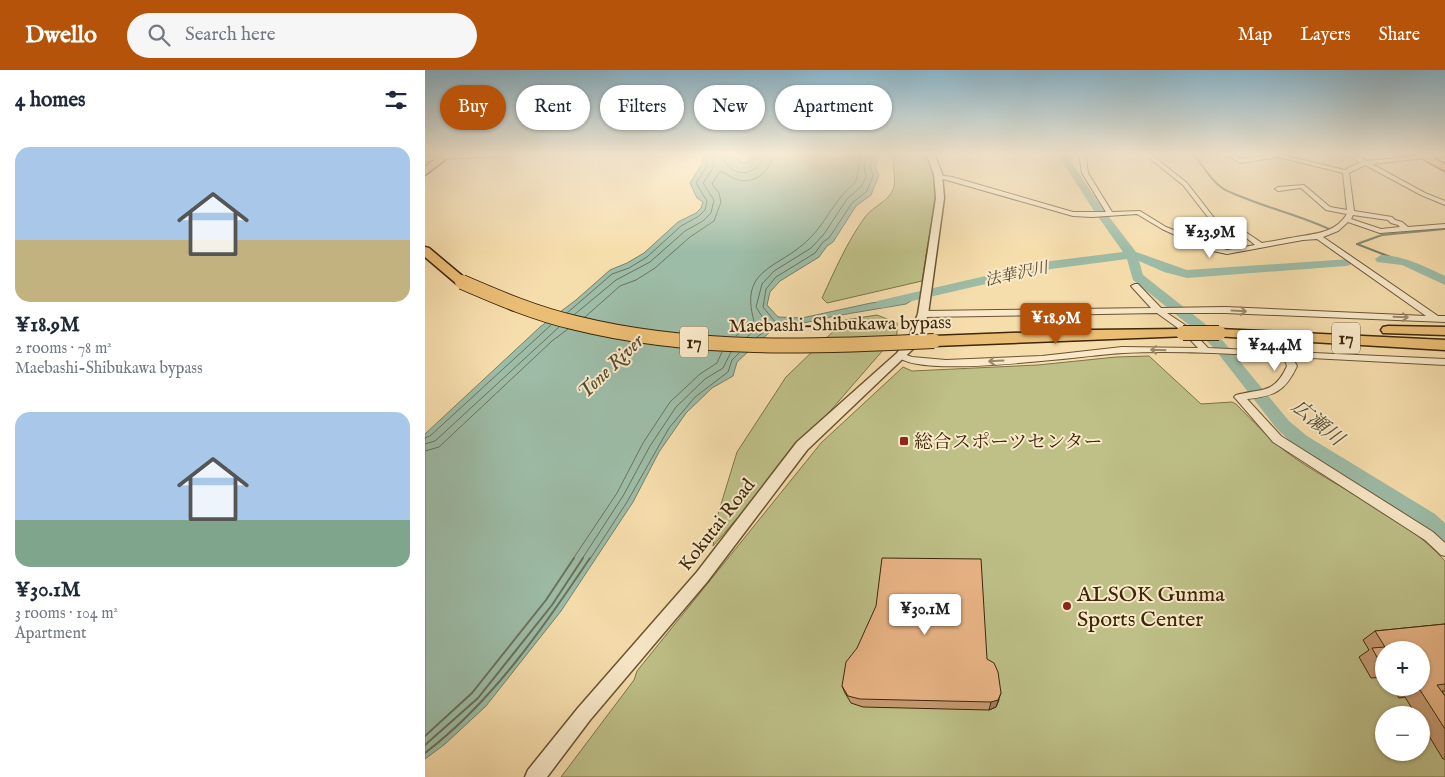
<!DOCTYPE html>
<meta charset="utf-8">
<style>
body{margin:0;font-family:"IM FELL English","Noto Serif JP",serif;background:#f6f6f7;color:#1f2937;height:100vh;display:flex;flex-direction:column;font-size:19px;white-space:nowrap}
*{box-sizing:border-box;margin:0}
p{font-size:16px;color:#747a83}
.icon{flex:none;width:28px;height:28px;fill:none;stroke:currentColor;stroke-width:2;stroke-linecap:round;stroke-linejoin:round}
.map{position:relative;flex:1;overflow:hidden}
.panel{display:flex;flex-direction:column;background:#fff;width:425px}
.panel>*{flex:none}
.top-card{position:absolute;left:15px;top:15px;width:475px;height:45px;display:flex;gap:10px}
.controls{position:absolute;left:950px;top:571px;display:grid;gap:10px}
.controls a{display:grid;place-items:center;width:55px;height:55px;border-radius:50%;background:#fff;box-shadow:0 1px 4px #0004;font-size:25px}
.price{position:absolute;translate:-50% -42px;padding:0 11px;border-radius:5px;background:#fff;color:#222;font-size:16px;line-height:32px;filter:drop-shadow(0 1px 2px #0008)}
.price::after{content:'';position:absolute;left:50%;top:30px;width:15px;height:11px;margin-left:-8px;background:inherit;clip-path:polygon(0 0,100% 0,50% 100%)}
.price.active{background:#b45309;color:#fff}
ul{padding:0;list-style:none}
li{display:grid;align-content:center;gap:10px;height:265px;padding:0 15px}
li span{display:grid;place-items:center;height:155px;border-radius:15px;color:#555}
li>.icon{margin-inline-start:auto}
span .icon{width:90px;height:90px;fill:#fffc;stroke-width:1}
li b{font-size:21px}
h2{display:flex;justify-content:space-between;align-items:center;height:60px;padding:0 15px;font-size:21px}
.pill{padding:0 18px;border-radius:22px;background:#fff;box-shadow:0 1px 4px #0004;font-size:18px;line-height:45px}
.pill.active{background:#b45309;color:#fff}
header{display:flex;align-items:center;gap:30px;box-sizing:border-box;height:70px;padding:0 25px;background:#b45309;color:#fff}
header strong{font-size:24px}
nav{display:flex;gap:28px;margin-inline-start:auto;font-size:18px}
.search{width:350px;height:45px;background:#f6f6f7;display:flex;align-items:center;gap:12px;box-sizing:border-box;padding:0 18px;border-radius:28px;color:#747a83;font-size:19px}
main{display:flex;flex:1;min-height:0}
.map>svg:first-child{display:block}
</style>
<header>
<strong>Dwello</strong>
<div class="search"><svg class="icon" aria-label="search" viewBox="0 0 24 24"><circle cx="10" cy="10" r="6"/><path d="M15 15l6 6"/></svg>Search here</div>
<nav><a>Map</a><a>Layers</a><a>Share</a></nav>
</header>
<main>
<section class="panel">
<h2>4 homes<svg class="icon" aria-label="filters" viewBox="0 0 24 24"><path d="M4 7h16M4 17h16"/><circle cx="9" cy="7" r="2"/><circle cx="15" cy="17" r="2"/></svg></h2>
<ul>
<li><span style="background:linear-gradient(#a9c7e8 60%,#c2b280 0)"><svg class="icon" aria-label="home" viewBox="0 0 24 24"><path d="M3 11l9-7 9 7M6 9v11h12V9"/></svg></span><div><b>¥18.9M</b><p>2 rooms · 78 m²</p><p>Maebashi-Shibukawa bypass</p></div></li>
<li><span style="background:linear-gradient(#a9c7e8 70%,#7fa58c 0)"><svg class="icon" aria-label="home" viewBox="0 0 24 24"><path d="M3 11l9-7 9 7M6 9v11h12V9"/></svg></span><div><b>¥30.1M</b><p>3 rooms · 104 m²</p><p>Apartment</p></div></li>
</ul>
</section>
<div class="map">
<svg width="1020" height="707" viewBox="0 0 1020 707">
<rect width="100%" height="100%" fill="#f6ddac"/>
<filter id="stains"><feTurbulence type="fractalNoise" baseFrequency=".004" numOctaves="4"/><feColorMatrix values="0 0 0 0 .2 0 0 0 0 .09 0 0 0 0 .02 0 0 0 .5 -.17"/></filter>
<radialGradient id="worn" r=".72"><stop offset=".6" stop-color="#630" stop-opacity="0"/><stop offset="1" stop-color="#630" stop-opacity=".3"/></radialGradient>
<g fill="#bec088" stroke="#7d7448" fill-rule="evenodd">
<path d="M470,83H500L509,102L511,124L497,211L402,233L397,228C410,200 422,172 440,147C448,136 465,131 469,117C471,106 466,94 470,83Z"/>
<polygon points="452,245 472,253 472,264 288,476 293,444 312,382 361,307 420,250"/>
<path d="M724,286L776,334L807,332L811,334C827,350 842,367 860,381C911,419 978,444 1020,491V707H136L209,610L212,601L396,373L478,297L487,301L613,295L691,287ZM959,580H996V618H959ZM959,645H996V682H959Z"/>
</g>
<polygon fill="#9dbca7" stroke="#768068" points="278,83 306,83 314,91 320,93 330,83 455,83 450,97 454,105 446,125 431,136 408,172 402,176 394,187 355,211 345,222 342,235 353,247 377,248 446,233 478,229 486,231 481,234 410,246 347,260 312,292 308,306 287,318 261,343 234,382 208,432 136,541 61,636 20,674 0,689 0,364 115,257 151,230 185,200 202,193 219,183 253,152 271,143 276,138 278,132 272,128 265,113 277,94"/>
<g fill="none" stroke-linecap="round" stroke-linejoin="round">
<g stroke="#6c7258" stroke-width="1">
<path d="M297,83C303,110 333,109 340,83"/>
<polyline points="142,243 187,204 204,198 222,187 256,156 274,146 280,140 282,131 271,113 282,96 282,83"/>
<polyline points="150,244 191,210 225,192 260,161 278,151 286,143 289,130 278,113 288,98 289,83"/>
<path d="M160,247L195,216L211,210L230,198L265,167L289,151L296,132L294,123L287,114L295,101C301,103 306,108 313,110C333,114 345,100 348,83"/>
<path d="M311,266L329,251C314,198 353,199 383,170C398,156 407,136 421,121C424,118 430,114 431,110C434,102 434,91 435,83"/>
<polyline points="322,267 340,251 331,237 337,214 349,201 386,178 399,164 422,129 437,116 441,106 439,96 443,83"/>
<polyline points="332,267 351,253 338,237 341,219 351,207 390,183 398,172 404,168 427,133 442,121 448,106 445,96 449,83"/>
<polyline points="0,368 5,366 126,255"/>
<polyline points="0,374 10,371 134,257"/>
<polyline points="0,381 14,377 127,271 143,259"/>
<polyline points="148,489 192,423 218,373 245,332 275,304 292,293 297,282"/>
<polyline points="157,489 198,426 225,376 251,337 280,309 298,298 306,282"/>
<polyline points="165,489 202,432 244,358 270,327 303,302 307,290 314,283"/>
</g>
<g stroke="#6c7258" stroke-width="2">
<polyline points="0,666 47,623 121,530 149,488"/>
<polyline points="0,675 53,628 127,535 158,488"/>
<path d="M0,683C68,631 118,558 165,488"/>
</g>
<g stroke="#768068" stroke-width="2">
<path d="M766,83C778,93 783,108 796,117C802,122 810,124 817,127C846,139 876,146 904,159"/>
<polyline points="932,174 957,165 1020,159"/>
<polyline points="932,174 968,188"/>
</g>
<g fill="#9dbca7" fill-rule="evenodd">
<polygon points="632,83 640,83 678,139 711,182 762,200 925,189 927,192 925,195 921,196 762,208 739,202 714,191 718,205 779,253 798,271 864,351 882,366 1010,444 1020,453 1020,472 1013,470 996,456 870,376 852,359 788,277 769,259 708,210 702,189 626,199 457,238 452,237 450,234 452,231 626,191 698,182 669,141"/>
<path d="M956,185C980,186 999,196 1020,206V215L977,195L952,192L950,189Z"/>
</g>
<g stroke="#6a5432" stroke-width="2">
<g id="minor">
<polygon points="73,83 87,84 84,86 12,89 9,87 12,85"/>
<path d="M654,83H660L663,103L687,142L715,141L741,157L789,176L802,180L830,175L818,165L786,151L758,115L718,83H724L762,113L790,149L822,163L837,173C850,171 864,168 877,166C896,163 911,161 922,144L901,140L876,118L853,121L850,119L853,117L879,115L905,137L922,140L918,103L854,87L815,93L800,83H806L816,89L845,85L840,83H849L920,100L935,92L920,83H927L942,91L1020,83V86L947,94L1000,123L1020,131V135L996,125L940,95L924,103L929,141L967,147L970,150L977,152L983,157L1020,154V158L955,163L923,152L913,161L898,167L1013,246H1020V252L800,243H742L763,257L783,278L1020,289V295L867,287L872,296C860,322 849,326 822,329L856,366L1008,462L1020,473V486L1016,485L1000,470L848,372L811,329L809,327L811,325C836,318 849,325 862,296L858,286C805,284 751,280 698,283C659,285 495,310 472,286L476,283L487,287L521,290L617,286L697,277L773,278L757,261L732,243L498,247L494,244L498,241L726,238L706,216L710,214H713L736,238L800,237L1001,246L892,169L878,170L802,184L783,180L737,159L712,144L667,147L648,146L511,107L514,105L527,107L648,142H681L657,103ZM928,145L963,150L966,153L973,155L975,157L956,159L926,149Z"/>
</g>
</g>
<g stroke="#6a5432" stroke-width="3">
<g id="tertiary">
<polygon points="501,83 509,83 517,104 519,128 503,244 497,262 488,279 382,380 282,512 165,650 122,707 100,707 103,700 153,638 272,502 372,372 472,283 484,267 493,244 511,128 509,104"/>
<polygon points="12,85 15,85 15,89 0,91 0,87"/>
</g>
</g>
<g stroke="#3c2709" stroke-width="3">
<g id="trunk">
<polygon points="987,83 998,83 1020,94 1020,101"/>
<polygon points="12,84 21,89 0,105 0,97 10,89 7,87 9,85"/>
<polygon points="0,177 4,178 41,209 43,212 41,215 33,215 0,187"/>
<polygon points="963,256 1020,257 1020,265 958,263 956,260 958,257"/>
<polygon points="758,259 763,260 765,263 763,266 509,276 504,274 502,271 504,268 509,266 667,260"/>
<polygon points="794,259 1020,270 1020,280 789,266 787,263 789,260"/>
</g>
</g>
<use href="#minor" fill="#f9e9c9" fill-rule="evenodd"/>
<use href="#tertiary" fill="#f9e9c9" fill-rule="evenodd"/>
<use href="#trunk" fill="#ebbe76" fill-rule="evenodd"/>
<g stroke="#3c2709" stroke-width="16" stroke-linecap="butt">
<g id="trunk-bridge">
<path d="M37,212C74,228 111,244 151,253C268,282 389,277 509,271"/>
<polyline points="758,263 794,263"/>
</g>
</g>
<use href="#trunk-bridge" stroke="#ebbe76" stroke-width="14"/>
</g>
<g fill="#c89b73" stroke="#3c2709">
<polygon points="1020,554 1020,621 1017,621 1020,626 1020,689 1018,689 996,653 996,645 991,645 980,627 974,628 967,618 996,618 959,580 959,607 946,608 934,587 944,580 938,570 950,561"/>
<polygon points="562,589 574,630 571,637 564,640 438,637 426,633 420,623 417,616"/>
</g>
<polygon fill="#a37e5e" stroke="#3c2709" points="576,623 571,637 564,640 566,632"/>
<g fill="#e9b486" stroke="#3c2709">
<polygon points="457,488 556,489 562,589 569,593 573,602 576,623 573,630 566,632 435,629 423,626 417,616 421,592 432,578 451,536"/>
<polygon points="1020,554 1020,614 1012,615 1020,626 1020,659 995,620 988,620 986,618 996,618 996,580 959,580 959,600 947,578 960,577 950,561"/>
</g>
<defs><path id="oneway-shaft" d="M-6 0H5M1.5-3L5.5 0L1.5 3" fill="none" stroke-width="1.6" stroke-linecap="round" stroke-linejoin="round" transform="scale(1.25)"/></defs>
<g stroke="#9a8869">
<use href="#oneway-shaft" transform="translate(814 241) rotate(3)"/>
<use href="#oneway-shaft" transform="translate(976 247) rotate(2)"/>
<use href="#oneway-shaft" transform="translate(733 280) rotate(-178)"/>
<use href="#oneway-shaft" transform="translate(571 291) rotate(177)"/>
</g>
<linearGradient id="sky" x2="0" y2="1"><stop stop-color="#8ab7ce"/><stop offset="0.46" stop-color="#fbf0da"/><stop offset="1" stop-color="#fbf0da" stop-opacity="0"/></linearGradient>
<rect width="1020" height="182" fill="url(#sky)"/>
<g fill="#8f2418" stroke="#f9e9c9" stroke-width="2">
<rect x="474" y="366" width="10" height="10" rx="2.5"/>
<circle cx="642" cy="536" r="5"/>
</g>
<g text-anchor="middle" stroke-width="4" stroke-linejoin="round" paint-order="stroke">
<g font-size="16" font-style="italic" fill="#544c30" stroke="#f9e9c9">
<text transform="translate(591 203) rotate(-12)" y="6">法華沢川</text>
</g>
<g fill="#f9e9c9" stroke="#756143" stroke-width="1">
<rect x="907" y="252.5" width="28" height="31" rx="4"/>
<rect x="255" y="256.5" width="28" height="31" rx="4"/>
</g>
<g font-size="18" font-weight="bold" fill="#3c2709">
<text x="921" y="274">17</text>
<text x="269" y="278">17</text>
</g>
<g font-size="19" fill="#3c2709" stroke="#f9e9c9">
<text transform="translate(415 253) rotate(-1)" y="7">Maebashi-Shibukawa bypass</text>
<text transform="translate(291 454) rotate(-52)" y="7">Kokutai Road</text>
</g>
<g font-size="19" fill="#3c2709" stroke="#f9e9c9" text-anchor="start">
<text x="489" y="378">総合スポーツセンター</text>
</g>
<g font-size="20" font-style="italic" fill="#544c30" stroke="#f9e9c9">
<text transform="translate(185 296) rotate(-44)" y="7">Tone River</text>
<text transform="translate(893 352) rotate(39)" y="7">広瀬川</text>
</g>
<g font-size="22" fill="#3c2709" stroke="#f9e9c9" text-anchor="start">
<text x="652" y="531">ALSOK Gunma<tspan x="652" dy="25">Sports Center</tspan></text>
</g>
</g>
<rect width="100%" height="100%" filter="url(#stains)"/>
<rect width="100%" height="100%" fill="url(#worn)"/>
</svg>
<div class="controls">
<a>+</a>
<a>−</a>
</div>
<b class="price" style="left:785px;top:189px">¥23.9M</b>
<b class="price active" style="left:631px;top:275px">¥18.9M</b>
<b class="price" style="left:850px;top:302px">¥24.4M</b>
<b class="price" style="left:500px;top:566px">¥30.1M</b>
<div class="top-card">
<a class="pill active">Buy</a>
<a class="pill">Rent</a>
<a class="pill">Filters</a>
<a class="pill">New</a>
<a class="pill">Apartment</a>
</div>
</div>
</main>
